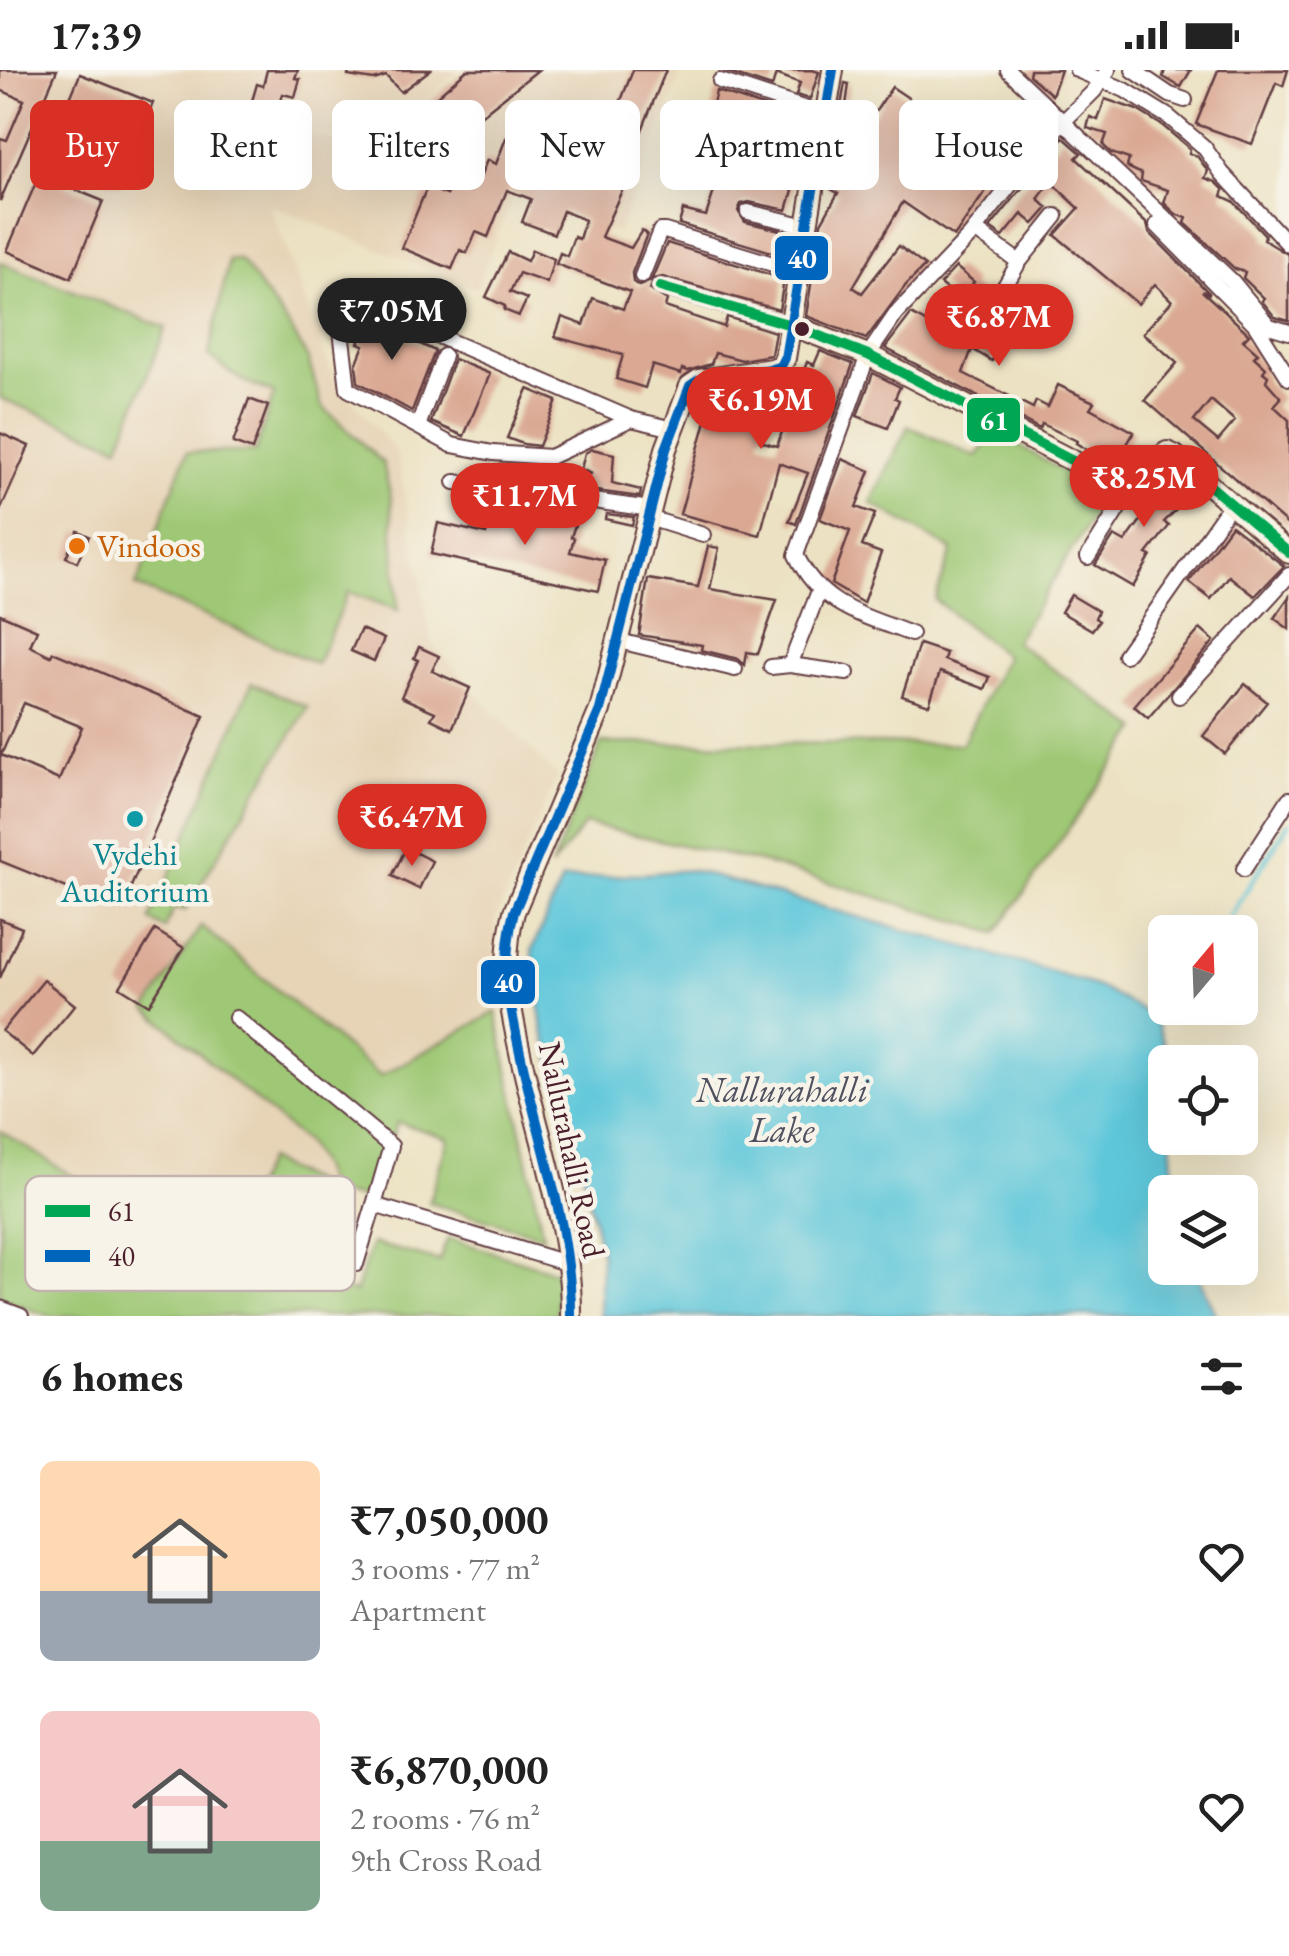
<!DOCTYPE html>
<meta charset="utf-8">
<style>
body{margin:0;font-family:"EB Garamond",serif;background:#f6f6f6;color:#222;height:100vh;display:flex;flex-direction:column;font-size:38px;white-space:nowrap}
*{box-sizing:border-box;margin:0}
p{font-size:32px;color:#767676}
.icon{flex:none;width:55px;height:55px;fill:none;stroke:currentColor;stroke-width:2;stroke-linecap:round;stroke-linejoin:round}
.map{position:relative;height:1246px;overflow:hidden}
.side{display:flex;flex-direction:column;background:#fff;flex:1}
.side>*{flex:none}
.top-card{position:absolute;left:30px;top:30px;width:1230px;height:90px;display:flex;gap:20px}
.needle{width:65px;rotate:19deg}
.fabs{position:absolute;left:1148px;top:845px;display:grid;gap:20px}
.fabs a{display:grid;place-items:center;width:110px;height:110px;border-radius:15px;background:#fff;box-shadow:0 10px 40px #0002;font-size:50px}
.price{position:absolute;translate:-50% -85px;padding:0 22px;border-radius:35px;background:#d93025;color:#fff;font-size:32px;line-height:65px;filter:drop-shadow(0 2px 5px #0008)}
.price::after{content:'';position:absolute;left:50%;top:60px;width:30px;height:22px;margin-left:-15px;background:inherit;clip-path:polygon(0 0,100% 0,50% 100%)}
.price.active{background:#222;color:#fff}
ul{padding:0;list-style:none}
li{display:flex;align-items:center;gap:30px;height:250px;padding:0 40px}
li span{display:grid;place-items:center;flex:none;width:280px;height:200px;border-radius:15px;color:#555}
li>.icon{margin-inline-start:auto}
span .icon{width:120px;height:120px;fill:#fffc;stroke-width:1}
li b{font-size:42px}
h2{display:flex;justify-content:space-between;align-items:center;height:120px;padding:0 40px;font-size:42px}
.pill{padding:0 35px;border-radius:15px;background:#fff;box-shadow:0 10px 40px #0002;font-size:35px;line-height:90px}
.pill.active{background:#d93025;color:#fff}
.status{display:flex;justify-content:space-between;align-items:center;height:70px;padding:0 50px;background:#fff;direction:ltr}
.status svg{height:28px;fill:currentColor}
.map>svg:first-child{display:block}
</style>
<div class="status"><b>17:39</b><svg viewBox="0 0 49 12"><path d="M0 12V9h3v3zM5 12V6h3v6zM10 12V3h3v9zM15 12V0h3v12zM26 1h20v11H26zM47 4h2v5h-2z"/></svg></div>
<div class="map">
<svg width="1289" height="1246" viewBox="0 0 1289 1246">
<rect width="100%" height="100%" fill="#f7f3e8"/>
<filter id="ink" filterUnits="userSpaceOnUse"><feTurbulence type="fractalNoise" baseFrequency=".01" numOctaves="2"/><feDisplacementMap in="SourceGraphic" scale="20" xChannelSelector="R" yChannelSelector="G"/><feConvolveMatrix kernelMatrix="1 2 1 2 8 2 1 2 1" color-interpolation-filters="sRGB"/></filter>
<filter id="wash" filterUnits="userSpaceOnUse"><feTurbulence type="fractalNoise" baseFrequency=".0048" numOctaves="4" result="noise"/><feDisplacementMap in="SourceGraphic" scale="40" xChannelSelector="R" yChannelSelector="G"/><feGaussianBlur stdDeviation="2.25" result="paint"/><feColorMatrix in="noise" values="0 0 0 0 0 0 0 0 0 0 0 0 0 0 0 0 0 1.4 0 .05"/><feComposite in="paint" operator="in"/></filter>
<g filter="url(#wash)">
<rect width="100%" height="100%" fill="#ece2c3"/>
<path fill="#e7d4b7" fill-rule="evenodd" d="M0,0H459L412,43L466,0H683L618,163L513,126L476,218L270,135L334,309L397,383L432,572L478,626L557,706L495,851L496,942L380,1006L201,856L147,938L306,1073L314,1085L330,1123L333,1151L327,1192L320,1206L229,1162L210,1192L0,1061ZM179,21L366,76V77L364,79Z"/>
<g fill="#9ec875" stroke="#747450" stroke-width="2.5">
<path d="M229,190H240L291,259L308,289L322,336L383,393L391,428L398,540L348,522L317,594L136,516L187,382H255L274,323C244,312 233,308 209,285Z"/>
<polygon points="0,192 166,258 119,376 0,328"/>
<polygon points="908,356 976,387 996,362 1105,426 1015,572 1138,659 996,863 768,794 585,754 551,797 601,673 962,674 1006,586 935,530 952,480 871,433"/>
<polygon points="252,613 308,637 185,840 174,838 165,859 150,850"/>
<polygon points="201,856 380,1006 496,942 543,1166 429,1133 448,1068 397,1052 371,1129 330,1123 320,1097 306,1073 147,939"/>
<polygon points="0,1061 209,1191 229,1162 355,1223 372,1173 439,1191 448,1168 557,1202 557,1246 49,1246 0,1229"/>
<polygon points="267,1090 327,1119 292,1189 232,1160"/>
</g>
<polygon fill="#5ec7da" stroke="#547382" stroke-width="2.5" points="691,800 1043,899 1096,916 1154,946 1169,987 1169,992 1165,992 1165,1068 1171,1068 1175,1122 1165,1122 1165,1198 1195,1198 1216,1246 600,1246 601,1185 576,1072 543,961 532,880 562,810"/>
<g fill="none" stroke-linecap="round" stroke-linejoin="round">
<g stroke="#5ec7da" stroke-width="4">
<polyline points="1220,862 1289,753"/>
<polyline points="1151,951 1165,936"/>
</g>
</g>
<g id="blocks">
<g fill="#daa893" fill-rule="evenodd">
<polygon points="0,0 57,0 0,131 0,68 7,70 24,30 0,20"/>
<polygon points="267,0 298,0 295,8 300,9 295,27 283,24 278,39 252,31 257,14 263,16"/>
<polygon points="349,0 430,0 401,22 386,6 374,10 348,6"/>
<polygon points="467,0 538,0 400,110 375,80"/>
<polygon points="633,0 666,0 624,105 628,107 601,167 631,178 642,160 647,164 632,203 633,212 639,216 651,211 667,173 784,209 779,240 663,207 653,209 650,220 667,230 665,237 724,257 727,247 775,262 771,285 742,290 715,283 711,294 688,301 682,299 681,304 652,295 645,318 616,309 623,285 555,267 562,247 584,255 593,228 623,239 630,222 556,194 560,183 567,186 574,167 579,169 585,150 563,141 554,164 522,152 531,129 507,120 488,167 476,162 467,183 460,180 452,199 402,178 427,117 447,125 455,104 478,113 487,90 496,94 506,68 517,72 520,64 596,94"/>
<polygon points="812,0 819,2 810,29 796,25 800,13 776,4 772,17 723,1"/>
<polygon points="1030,0 1061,0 1052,25 1029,5"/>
<polygon points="1165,0 1191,0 1181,17 1163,7"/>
<polygon points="1218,0 1288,0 1283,16 1276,13 1252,74 1196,54"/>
<path d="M80,4L153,33L120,116L46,87ZM97,43L124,54L112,81L86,70Z"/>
<polygon points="845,13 849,14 837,99 892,17 1005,93 954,167 903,132 853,217 862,223 899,176 925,196 906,215 866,269 806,246 821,153 838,123 827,117"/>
<polygon points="716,21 809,51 802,65 731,46 721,48 718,54 724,66 795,86 795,88 802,90 787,140 749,132 741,134 738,141 745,152 780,160 774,178 788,184 788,187 679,154 683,140 706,146 716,115 712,113 721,82 703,76"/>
<polygon points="1105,29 1137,40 1163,56 1190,79 1189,83 1197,86 1208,101 1205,108 1216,112 1224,120 1222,126 1233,131 1265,165 1264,170 1289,185 1289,251 1275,247 1262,231 1264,228 1243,208 1245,202 1235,199 1185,153 1187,148 1177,145 1164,133 1168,120 1141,111 1142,104 1127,97 1129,89 1111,83 1103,75 1107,64 1087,58 1090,47 1098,50"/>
<path d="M1063,67L1081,83L1076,88L1147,154L1149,162L1210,224L1202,221L1249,264L1243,270L1258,283L1254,287L1266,298L1263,302L1268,306L1266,311L1281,328L1274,336L1289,350V456L1145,330L1177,293L1143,263L1172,231L1155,214L1138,234L1055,165L1079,138L1051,112L1038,129L1048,138L1034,154L1022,144L1003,167L990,158ZM1211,330L1235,351L1218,371L1194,351Z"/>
<polygon points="39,105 103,131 71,208 7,181"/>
<polygon points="532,180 554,189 547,213 519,203 510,222 527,229 519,246 504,240 505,236 486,227 508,182 527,191"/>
<polygon points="956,197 974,212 971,216 1005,240 988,264 1003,272 992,291 972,279 963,303 1033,338 1036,331 1048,337 1058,315 1094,332 1090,338 1134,362 1114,397 1076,373 1077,371 1042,354 1040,359 885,278 911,244 936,258 950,222 940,214"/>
<polygon points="359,245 435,281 412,341 358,312 356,295 364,275 358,273 363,260 354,257"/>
<polygon points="820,281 853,294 796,454 789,451 808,403 779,393 760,465 680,444 709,340 697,336 701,327 768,345 760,371 777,376 787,348 796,351 812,312 801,308 807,292 814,295"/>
<polygon points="454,289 490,304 464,366 431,352"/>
<polygon points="873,303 900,317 895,328 899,330 888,358 857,346"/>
<polygon points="779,311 776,321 766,318 763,328 742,321 744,317"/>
<polygon points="528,319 557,331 539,376 523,374 507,368"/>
<polygon points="249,329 268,336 252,380 233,373"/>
<polygon points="0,363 29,376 0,441"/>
<polygon points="592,379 614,384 612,413 641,420 640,427 488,406 491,395 536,404 536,400 592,404 581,399 585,383"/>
<polygon points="842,389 870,401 856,437 875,444 862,476 881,483 863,533 831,514 850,461 820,449"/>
<polygon points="1166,400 1191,425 1164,452 1169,456 1147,484 1151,486 1133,517 1095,495 1114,466 1125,472 1144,446 1139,443 1148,430 1139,422"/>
<polygon points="540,434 580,440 571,467 574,468 570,482 605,490 598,521 431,484 438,453 486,464 492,444 534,456"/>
<polygon points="606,444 634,447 632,455 605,449"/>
<polygon points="1231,455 1284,496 1255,526 1229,506 1211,529 1189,512"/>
<polygon points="78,461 89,466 77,492 66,487"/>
<polygon points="708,476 719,478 710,519 777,530 758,584 747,582 745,595 738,589 701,580 702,575 639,565 648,509 698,517"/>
<polygon points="1071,525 1098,541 1095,548 1099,551 1092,560 1061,542"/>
<polygon points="1289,527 1289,559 1274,548"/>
<path d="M0,544L37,560L30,576L51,586L53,582L204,646L121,840L0,791ZM24,633L82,657L59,710L1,685Z"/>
<polygon points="361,559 384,569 374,591 351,581"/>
<polygon points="1200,559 1214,571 1148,648 1134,636"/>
<polygon points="919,574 946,583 944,590 990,607 985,619 940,602 929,635 902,626"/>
<polygon points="419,577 439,586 432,601 470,618 452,659 431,649 435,642 401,627 418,590 414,588"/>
<polygon points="1245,614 1267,632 1225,684 1203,666"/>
<polygon points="406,778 432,791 419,819 392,806"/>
<polygon points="0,849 22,858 0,908"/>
<polygon points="155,860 184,878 149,935 120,917"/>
<polygon points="44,910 75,935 33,986 2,961"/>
</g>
</g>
</g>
<g filter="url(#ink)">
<use href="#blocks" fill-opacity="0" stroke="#623c42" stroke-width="2.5"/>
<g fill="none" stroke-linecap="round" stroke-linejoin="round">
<g stroke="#623c42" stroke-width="18">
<g id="street">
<polyline points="1008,0 1232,211 1269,256 1289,262"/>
<polyline points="1077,0 1125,20 1169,47 1204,77 1222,103 1289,175"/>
<polyline points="1133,0 1170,25 1185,30"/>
<polyline points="720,11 825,45"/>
<polyline points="728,56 819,81"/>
<polyline points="748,142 807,156"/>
<polyline points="1157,155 1255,254 1289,308"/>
<polyline points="975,160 1019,192 1056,146"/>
<polyline points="642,206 660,161 665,161 799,202"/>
<polyline points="660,217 791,255"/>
<polyline points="1002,221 1019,192"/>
<polyline points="359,232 631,349 674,359"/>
<polyline points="339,243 348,319 452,375 493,383 550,387 631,349"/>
<polyline points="418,356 444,286"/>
<polyline points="455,412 651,439"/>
<polyline points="649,448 703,465"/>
<polyline points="1088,487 1118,439 1123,417"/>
<path d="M911,564C861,544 821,537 796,485L868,285L896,244L970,166L1048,67L1094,21L1108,0"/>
<polyline points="619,571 735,599"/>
<polyline points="1125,585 1231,434"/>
<polyline points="790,595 847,603"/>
<polyline points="771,597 790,595 819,521"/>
<polyline points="1179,626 1289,505"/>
<polyline points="1244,799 1289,729"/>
<polyline points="236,948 391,1076 374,1135 569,1194"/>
<polyline points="356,1194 374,1135"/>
<polyline points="0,1238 21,1246"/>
</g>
</g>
<g stroke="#623c42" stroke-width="24">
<g id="secondary">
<polyline points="791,255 868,285 1123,417 1167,382 1174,385 1289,483"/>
<path d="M571,1246C572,1161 539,1071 521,987C510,936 500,895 514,842L600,640L666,379L690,316L699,310L772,299L781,296L785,288L833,0"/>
</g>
</g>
<use href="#street" stroke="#fff" stroke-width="14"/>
<use href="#secondary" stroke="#f9e7c3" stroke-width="20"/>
<g stroke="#f7f3e8" stroke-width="18">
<polyline id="bus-1" points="660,217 791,255 868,285 1123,417 1167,382 1174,385 1289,483"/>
</g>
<g stroke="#f7f3e8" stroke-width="18">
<path id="bus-2" d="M571,1246C572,1161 539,1071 521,987C510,936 500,895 514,842L600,640L666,379L690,316L699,310L772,299L781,296L785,288L833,0"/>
</g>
<use href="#bus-1" stroke="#00a651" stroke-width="10"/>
<use href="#bus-2" stroke="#0065bd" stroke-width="10"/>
</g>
</g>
<circle fill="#4a1f2b" stroke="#f7f3e8" stroke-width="4" cx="802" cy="259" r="9"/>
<circle fill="#e8710a" stroke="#f7f3e8" stroke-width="4" cx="77" cy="476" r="10"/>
<circle fill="#0f9aa8" stroke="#f7f3e8" stroke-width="4" cx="135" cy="749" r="10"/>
<g text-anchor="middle" stroke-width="9" stroke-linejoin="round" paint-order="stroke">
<g font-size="32" fill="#c56008" stroke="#f7f3e8" text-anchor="start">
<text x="97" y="487">Vindoos</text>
</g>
<g font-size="32" fill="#0d838f" stroke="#f7f3e8">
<text x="135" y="795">Vydehi<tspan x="135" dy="37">Auditorium</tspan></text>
</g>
<g font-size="32" fill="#4a1f2b" stroke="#f7f3e8">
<text transform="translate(572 1080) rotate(78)" y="11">Nallurahalli Road</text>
</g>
<g font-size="35" font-style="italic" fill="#505160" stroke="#f7f3e8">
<text x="782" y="1032">Nallurahalli<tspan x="782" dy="40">Lake</tspan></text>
</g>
</g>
<rect x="25" y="1106" width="330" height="115" rx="15" fill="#f7f3e8" stroke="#c3b3af" stroke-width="2.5"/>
<rect x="45" y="1135" width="45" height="12" fill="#00a651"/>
<rect x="45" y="1180" width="45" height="12" fill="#0065bd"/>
<g font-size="28" fill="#4a1f2b">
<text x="108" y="1151">61</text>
<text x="108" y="1196">40</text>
</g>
<g stroke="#f7f3e8" stroke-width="4">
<rect x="773" y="164" width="57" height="48" rx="10" fill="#0065bd"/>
<rect x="965" y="326" width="57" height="48" rx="10" fill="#00a651"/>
<rect x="479" y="888" width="58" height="48" rx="10" fill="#0065bd"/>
</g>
<g font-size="28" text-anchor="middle" font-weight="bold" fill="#fff">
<text x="802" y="198">40</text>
<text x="994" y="360">61</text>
<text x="508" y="922">40</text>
</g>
</svg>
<div class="fabs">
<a><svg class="needle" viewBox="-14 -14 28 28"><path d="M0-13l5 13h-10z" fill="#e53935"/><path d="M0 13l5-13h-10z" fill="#767676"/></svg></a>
<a><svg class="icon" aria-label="locate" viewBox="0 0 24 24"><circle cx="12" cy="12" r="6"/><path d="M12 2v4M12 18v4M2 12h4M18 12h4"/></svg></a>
<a><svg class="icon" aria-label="layers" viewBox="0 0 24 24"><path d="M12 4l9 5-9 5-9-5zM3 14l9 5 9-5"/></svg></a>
</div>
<b class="price active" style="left:392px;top:293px">₹7.05M</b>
<b class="price" style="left:999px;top:299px">₹6.87M</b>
<b class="price" style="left:761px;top:382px">₹6.19M</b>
<b class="price" style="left:1144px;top:460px">₹8.25M</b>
<b class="price" style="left:525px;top:478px">₹11.7M</b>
<b class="price" style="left:412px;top:799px">₹6.47M</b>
<div class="top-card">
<a class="pill active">Buy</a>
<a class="pill">Rent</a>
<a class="pill">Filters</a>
<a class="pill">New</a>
<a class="pill">Apartment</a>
<a class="pill">House</a>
</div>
</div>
<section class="side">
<h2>6 homes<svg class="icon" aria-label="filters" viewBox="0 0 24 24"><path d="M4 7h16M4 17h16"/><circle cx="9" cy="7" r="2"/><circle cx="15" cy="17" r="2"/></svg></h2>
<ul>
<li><span style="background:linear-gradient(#ffd9b3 65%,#9aa5b1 0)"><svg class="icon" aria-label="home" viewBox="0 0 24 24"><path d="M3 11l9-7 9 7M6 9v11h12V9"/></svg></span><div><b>₹7,050,000</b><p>3 rooms · 77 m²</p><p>Apartment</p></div><svg class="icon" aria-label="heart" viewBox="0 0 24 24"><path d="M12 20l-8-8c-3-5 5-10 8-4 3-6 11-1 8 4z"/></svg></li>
<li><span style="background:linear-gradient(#f6c9c9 65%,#7fa58c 0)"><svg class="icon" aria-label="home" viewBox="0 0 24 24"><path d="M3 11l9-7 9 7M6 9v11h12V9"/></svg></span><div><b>₹6,870,000</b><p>2 rooms · 76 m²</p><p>9th Cross Road</p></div><svg class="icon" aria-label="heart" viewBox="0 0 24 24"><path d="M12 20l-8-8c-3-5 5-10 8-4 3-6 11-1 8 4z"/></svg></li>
</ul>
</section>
